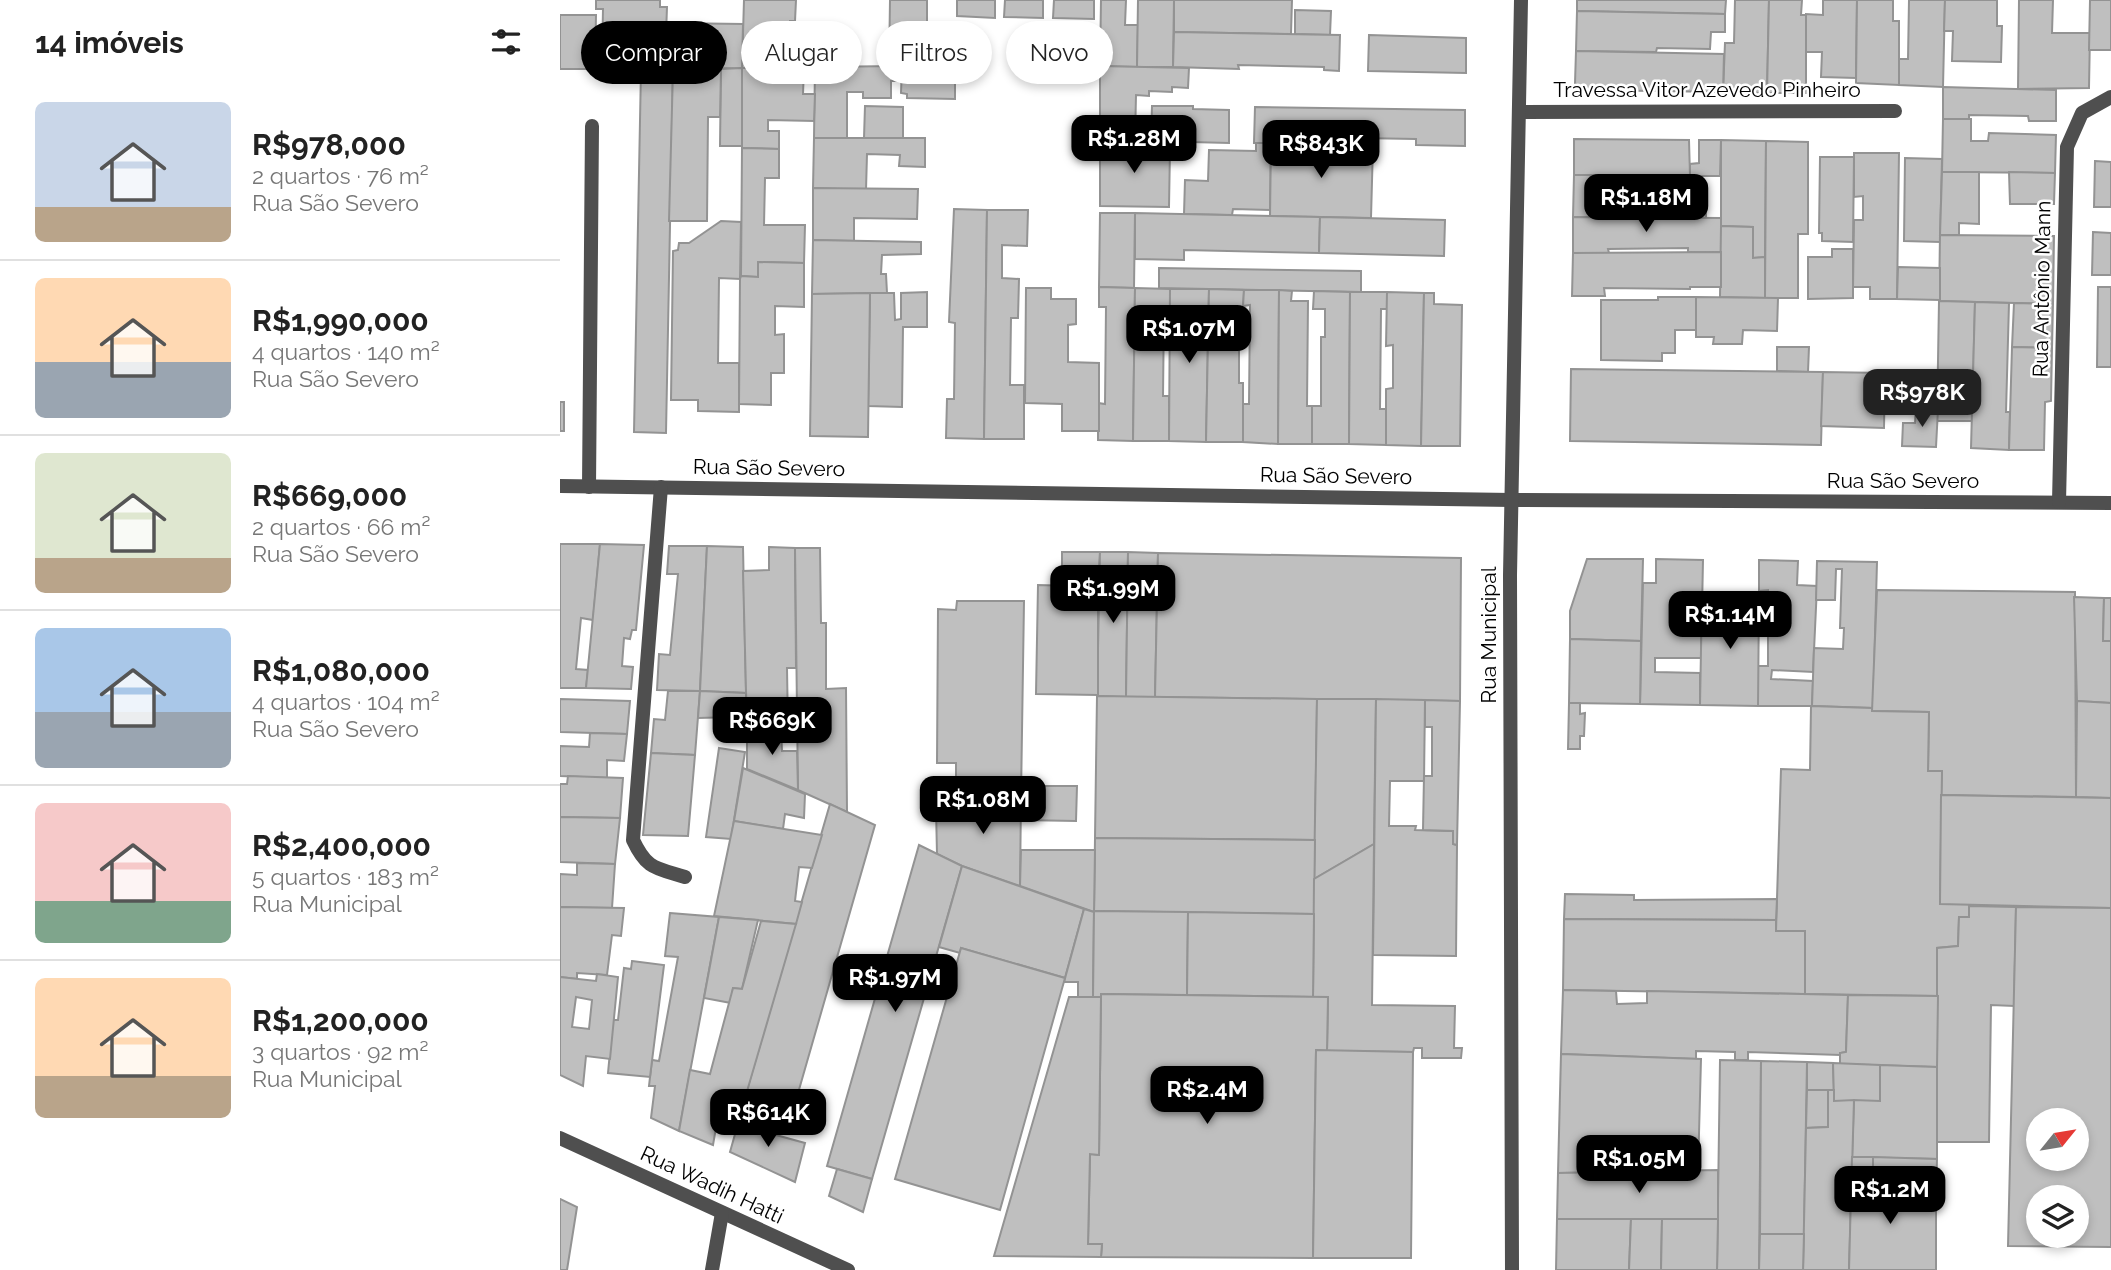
<!DOCTYPE html>
<html lang="pt">
<meta charset="utf-8">
<style>
body{margin:0;font-family:Raleway,sans-serif;background:#f6f6f6;color:#222;height:100vh;display:flex;flex-direction:column;font-size:26px;white-space:nowrap}
*{box-sizing:border-box;margin:0}
p{font-size:23px;color:#767676}
.icon{flex:none;width:38px;height:38px;fill:none;stroke:currentColor;stroke-width:2;stroke-linecap:round;stroke-linejoin:round}
.map{position:relative;flex:1;overflow:hidden}
.details{display:flex;flex-direction:column;background:#fff;width:560px}
.details>*{flex:none}
.guide{position:absolute;left:21px;top:21px;width:665px;height:63px;display:flex;gap:14px}
.needle{width:46px;rotate:60deg}
.controls{position:absolute;left:1466px;top:1108px;display:grid;gap:14px}
.controls a{display:grid;place-items:center;width:63px;height:63px;border-radius:50%;background:#fff;box-shadow:0 4px 10px #0003;font-size:35px}
.price{position:absolute;translate:-50% -60px;padding:0 16px;border-radius:14px;background:#000;color:#fff;font-size:23px;line-height:46px;filter:drop-shadow(0 2px 4px #0008)}
.price::after{content:'';position:absolute;left:50%;top:42px;width:21px;height:16px;margin-left:-10px;background:inherit;clip-path:polygon(0 0,100% 0,50% 100%)}
.price.on{background:#222;color:#fff}
ul{padding:0;list-style:none}
li{display:flex;align-items:center;gap:21px;height:175px;padding:0 35px}
li+li{border-top:2px solid #e0e0e0}
li span{display:grid;place-items:center;flex:none;width:196px;height:140px;border-radius:10px;color:#555}
li>.icon{margin-inline-start:auto}
span .icon{width:84px;height:84px;fill:#fffc;stroke-width:1}
li b{font-size:30px}
h2{display:flex;justify-content:space-between;align-items:center;height:84px;padding:0 35px;font-size:30px}
.tag{padding:0 24px;border-radius:32px;background:#fff;box-shadow:0 4px 10px #0003;font-size:24px;line-height:63px}
.tag.on{background:#000;color:#fff}
main{display:flex;flex:1;min-height:0}
.map>svg:first-child{display:block}
</style>
<main>
<section class="details">
<h2>14 imóveis<svg class="icon" aria-label="filters" viewBox="0 0 24 24"><path d="M4 7h16M4 17h16"/><circle cx="9" cy="7" r="2"/><circle cx="15" cy="17" r="2"/></svg></h2>
<ul>
<li><span style="background:linear-gradient(#c9d6e8 75%,#b9a48a 0)"><svg class="icon" aria-label="home" viewBox="0 0 24 24"><path d="M3 11l9-7 9 7M6 9v11h12V9"/></svg></span><div><b>R$978,000</b><p>2 quartos · 76 m²</p><p>Rua São Severo</p></div></li>
<li><span style="background:linear-gradient(#ffd9b3 60%,#9aa5b1 0)"><svg class="icon" aria-label="home" viewBox="0 0 24 24"><path d="M3 11l9-7 9 7M6 9v11h12V9"/></svg></span><div><b>R$1,990,000</b><p>4 quartos · 140 m²</p><p>Rua São Severo</p></div></li>
<li><span style="background:linear-gradient(#dfe7d0 75%,#b9a48a 0)"><svg class="icon" aria-label="home" viewBox="0 0 24 24"><path d="M3 11l9-7 9 7M6 9v11h12V9"/></svg></span><div><b>R$669,000</b><p>2 quartos · 66 m²</p><p>Rua São Severo</p></div></li>
<li><span style="background:linear-gradient(#a9c7e8 60%,#9aa5b1 0)"><svg class="icon" aria-label="home" viewBox="0 0 24 24"><path d="M3 11l9-7 9 7M6 9v11h12V9"/></svg></span><div><b>R$1,080,000</b><p>4 quartos · 104 m²</p><p>Rua São Severo</p></div></li>
<li><span style="background:linear-gradient(#f6c9c9 70%,#7fa58c 0)"><svg class="icon" aria-label="home" viewBox="0 0 24 24"><path d="M3 11l9-7 9 7M6 9v11h12V9"/></svg></span><div><b>R$2,400,000</b><p>5 quartos · 183 m²</p><p>Rua Municipal</p></div></li>
<li><span style="background:linear-gradient(#ffd9b3 70%,#b9a48a 0)"><svg class="icon" aria-label="home" viewBox="0 0 24 24"><path d="M3 11l9-7 9 7M6 9v11h12V9"/></svg></span><div><b>R$1,200,000</b><p>3 quartos · 92 m²</p><p>Rua Municipal</p></div></li>
</ul>
</section>
<div class="map">
<svg width="1551" height="1270" viewBox="0 0 1551 1270">
<rect width="100%" height="100%" fill="#fff"/>
<g fill="#bfbfbf" stroke="#939393" stroke-width="2" fill-rule="evenodd">
<polygon points="36,0 100,0 100,7 107,7 105,62 42,60 43,9 36,9"/>
<polygon points="184,0 236,0 235,21 230,21 230,31 259,32 258,67 182,68"/>
<polygon points="330,0 367,0 367,42 377,42 377,38 396,38 395,65 329,67"/>
<polygon points="397,0 435,0 435,18 397,16"/>
<polygon points="445,0 483,0 483,18 444,17"/>
<polygon points="494,0 534,0 534,19 493,18"/>
<polygon points="541,0 566,0 565,25 578,25 577,67 540,66"/>
<polygon points="578,0 614,0 613,67 577,67"/>
<polygon points="614,0 732,0 731,34 614,32"/>
<polygon points="1017,0 1166,0 1165,14 1017,11"/>
<polygon points="1175,0 1209,0 1207,93 1163,92 1165,43 1174,43"/>
<polygon points="1209,0 1242,0 1241,15 1246,15 1246,93 1207,93"/>
<polygon points="1263,0 1297,0 1296,78 1261,77 1262,52 1246,52 1246,14 1263,15"/>
<polygon points="1297,0 1333,0 1333,21 1339,21 1339,85 1296,83"/>
<polygon points="1349,0 1385,0 1383,87 1339,85 1339,59 1348,59"/>
<polygon points="1385,0 1437,0 1437,26 1442,26 1441,62 1392,61 1393,31 1384,31"/>
<polygon points="1459,0 1493,0 1492,33 1530,33 1529,88 1458,89"/>
<polygon points="1530,0 1551,0 1551,50 1529,50"/>
<polygon points="735,10 771,11 770,35 735,34"/>
<polygon points="1017,11 1165,14 1165,32 1151,32 1150,49 1097,48 1096,52 1016,51"/>
<polygon points="0,15 36,15 35,69 0,69"/>
<polygon points="111,23 183,24 182,68 109,69"/>
<polygon points="614,32 780,35 779,71 764,70 764,67 678,65 679,69 613,67"/>
<polygon points="809,35 906,38 906,73 808,71"/>
<polygon points="1016,51 1164,54 1163,92 1023,90 1015,83"/>
<polygon points="395,65 395,99 347,98 347,94 341,93 342,66"/>
<polygon points="337,66 337,81 331,81 331,98 303,98 303,92 287,92 287,138 254,138 255,67"/>
<polygon points="540,66 629,68 628,88 612,87 612,92 589,91 589,96 576,95 575,141 540,140"/>
<polygon points="244,67 243,94 255,94 254,121 208,120 208,131 219,131 219,149 182,148 182,68"/>
<polygon points="182,68 182,146 160,146 161,69"/>
<polygon points="81,69 113,70 106,433 74,432"/>
<polygon points="161,69 160,117 148,117 147,221 109,221 113,70"/>
<polygon points="1383,87 1496,90 1496,121 1469,121 1468,116 1409,115 1409,120 1383,119"/>
<polygon points="305,106 343,107 343,138 304,138"/>
<polygon points="592,106 633,106 633,109 669,110 669,143 591,141"/>
<polygon points="695,107 905,110 905,146 856,145 856,139 742,137 742,123 715,123 715,143 694,143"/>
<polygon points="1383,119 1411,119 1411,141 1428,141 1429,133 1496,135 1495,173 1382,172"/>
<polygon points="254,138 365,138 365,167 339,166 340,155 307,154 306,190 253,188"/>
<polygon points="1014,139 1129,140 1130,176 1014,175"/>
<polygon points="540,140 574,141 574,148 610,149 609,207 540,206"/>
<polygon points="1139,140 1161,140 1160,176 1130,176 1130,164 1139,163"/>
<polygon points="1161,140 1206,141 1205,257 1193,258 1193,227 1161,226"/>
<polygon points="1206,141 1248,142 1248,234 1238,234 1238,298 1205,298"/>
<polygon points="696,143 711,143 710,210 673,209 672,215 624,214 625,180 648,181 649,150 696,151"/>
<polygon points="711,143 813,145 811,218 710,216"/>
<polygon points="182,148 219,149 219,178 205,178 204,225 245,225 244,263 198,262 198,277 181,276"/>
<polygon points="1294,153 1339,153 1337,299 1310,299 1310,287 1293,287 1294,220 1303,220 1303,196 1294,197"/>
<polygon points="1260,157 1294,157 1293,242 1262,241 1262,233 1259,233"/>
<polygon points="1345,158 1382,159 1380,242 1344,241"/>
<polygon points="1535,161 1551,162 1551,207 1534,207"/>
<polygon points="1382,172 1419,172 1419,224 1399,223 1399,235 1380,235"/>
<polygon points="1449,172 1495,173 1494,204 1450,204"/>
<polygon points="1014,175 1074,175 1074,182 1146,183 1146,218 1013,217"/>
<polygon points="253,188 358,189 357,219 294,218 294,241 253,240"/>
<polygon points="394,209 427,210 424,439 386,438 387,399 394,399 395,323 389,322"/>
<polygon points="427,210 468,210 467,246 442,245 442,278 459,279 458,318 451,318 450,385 464,385 464,439 424,439"/>
<polygon points="540,213 575,213 574,288 539,287"/>
<polygon points="575,213 760,217 759,253 624,250 624,260 575,259"/>
<polygon points="760,217 885,220 884,256 759,253"/>
<polygon points="1013,217 1161,218 1161,252 1128,252 1128,248 1048,249 1049,253 1013,253"/>
<polygon points="161,221 181,222 180,279 159,278 158,363 179,363 179,412 138,411 138,400 111,400 113,251 118,250 119,243 129,243"/>
<polygon points="1161,226 1193,227 1193,258 1205,257 1205,298 1160,297"/>
<polygon points="1533,232 1551,233 1551,275 1532,275"/>
<polygon points="1380,235 1494,236 1493,304 1379,301"/>
<polygon points="253,240 361,242 361,254 322,255 321,274 326,274 327,293 252,294"/>
<polygon points="1272,249 1293,249 1293,298 1248,299 1248,257 1272,257"/>
<polygon points="1161,252 1161,287 1130,287 1130,289 1044,288 1045,296 1012,296 1013,253"/>
<polygon points="198,262 244,263 244,307 215,306 215,335 224,334 224,373 211,373 211,405 179,404 180,279 181,276 198,277"/>
<polygon points="1338,267 1380,268 1380,300 1337,299"/>
<polygon points="599,268 801,271 801,292 599,288"/>
<polygon points="539,287 575,288 573,441 538,440 538,403 545,404 546,307 539,307"/>
<polygon points="1538,287 1551,287 1551,367 1537,367"/>
<polygon points="466,288 491,288 491,299 516,299 516,324 508,325 508,362 539,363 539,431 502,431 502,404 465,403"/>
<polygon points="575,288 610,289 610,307 604,307 603,396 609,396 609,441 573,441"/>
<polygon points="610,289 649,289 646,442 609,441"/>
<polygon points="649,289 684,290 683,310 679,310 679,383 683,383 683,442 646,442"/>
<polygon points="684,290 719,290 718,444 683,442 683,404 689,404 690,305 683,306"/>
<polygon points="719,290 732,291 731,301 748,301 747,406 753,406 752,444 718,444"/>
<polygon points="754,291 790,292 789,444 752,444 752,406 761,406 761,337 765,337 765,309 753,309"/>
<polygon points="367,292 367,327 343,327 342,407 308,406 310,293 334,293 335,320 341,319 341,293"/>
<polygon points="790,292 827,292 827,309 821,309 820,409 826,409 826,445 789,444"/>
<polygon points="827,292 864,293 861,446 826,445 826,389 833,388 833,345 826,346"/>
<polygon points="310,293 308,437 250,436 252,294"/>
<polygon points="864,293 874,293 874,304 902,305 900,446 861,446"/>
<polygon points="1098,297 1136,297 1136,330 1115,330 1115,353 1102,353 1102,361 1041,360 1041,300 1098,300"/>
<polygon points="1136,297 1218,298 1217,331 1183,330 1182,344 1153,344 1154,337 1136,337"/>
<polygon points="1379,301 1415,302 1412,421 1377,421"/>
<polygon points="1415,302 1449,303 1446,412 1450,412 1449,450 1411,448"/>
<polygon points="1454,303 1493,304 1492,348 1452,347"/>
<polygon points="1217,347 1249,347 1248,372 1217,371"/>
<polygon points="1452,347 1492,348 1491,401 1485,402 1484,450 1449,450"/>
<polygon points="1011,369 1263,372 1261,445 1010,441"/>
<polygon points="1263,372 1325,373 1324,428 1261,426"/>
<rect x="0" y="402" width="4" height="29"/>
<polygon points="1356,408 1378,409 1376,447 1342,446 1343,423 1355,423"/>
<polygon points="0,544 40,544 33,620 21,618 16,669 28,670 26,688 0,688"/>
<polygon points="40,544 84,545 76,630 72,630 70,639 64,638 62,666 73,667 71,689 26,688"/>
<polygon points="109,546 147,546 140,691 97,690 99,654 110,655 118,574 107,574"/>
<polygon points="147,546 183,547 186,693 140,691"/>
<polygon points="209,547 235,548 236,668 227,668 228,729 187,730 183,571 209,570"/>
<polygon points="235,548 260,548 261,623 266,623 266,689 286,688 287,812 238,790"/>
<polygon points="502,552 540,552 539,570 502,569"/>
<polygon points="540,552 568,552 566,697 537,696"/>
<polygon points="568,552 598,553 595,697 566,697"/>
<polygon points="598,553 901,558 900,701 595,697"/>
<polygon points="1027,559 1083,559 1081,641 1010,639 1010,611"/>
<polygon points="1096,559 1143,560 1141,658 1095,658 1095,672 1140,673 1140,705 1080,704 1083,583 1096,583"/>
<polygon points="1199,560 1238,561 1237,585 1257,586 1253,672 1212,670 1211,679 1253,681 1252,706 1198,706 1198,666 1208,666 1208,590 1199,591"/>
<polygon points="1257,561 1317,562 1313,708 1252,706 1254,648 1283,649 1284,628 1280,628 1282,569 1276,569 1275,600 1256,600"/>
<polygon points="478,585 512,586 512,610 538,610 538,695 476,694"/>
<polygon points="1317,590 1515,592 1516,797 1381,795 1382,771 1368,771 1369,712 1312,711"/>
<polygon points="1142,596 1199,597 1198,706 1140,705"/>
<polygon points="1514,597 1544,598 1543,641 1551,641 1551,703 1517,701"/>
<polygon points="1544,598 1551,598 1551,641 1543,641"/>
<polygon points="397,601 464,601 461,797 396,797 396,763 377,763 378,609 396,610"/>
<polygon points="1010,639 1081,641 1080,704 1009,703"/>
<polygon points="108,691 140,691 135,755 91,753 94,719 105,720"/>
<polygon points="140,691 186,693 186,732 176,732 176,717 138,718"/>
<polygon points="537,696 757,699 755,840 535,838"/>
<polygon points="0,699 70,701 67,734 0,732"/>
<polygon points="757,699 816,699 814,844 754,879"/>
<polygon points="816,699 865,700 864,781 830,781 829,826 856,826 855,830 893,831 893,844 897,845 896,956 813,955"/>
<polygon points="865,700 900,701 897,845 893,844 893,831 863,830 864,776 872,776 872,727 865,727"/>
<polygon points="1517,701 1551,703 1551,798 1516,797"/>
<polygon points="1009,703 1020,703 1020,714 1025,713 1024,736 1020,736 1020,749 1008,749"/>
<polygon points="1251,706 1312,708 1312,711 1369,712 1368,771 1382,771 1380,904 1409,904 1409,917 1399,917 1398,946 1377,948 1378,996 1245,994 1245,931 1216,931 1221,769 1250,770"/>
<polygon points="221,729 222,751 237,751 238,790 187,769 187,730"/>
<polygon points="30,733 67,734 64,761 47,760 47,778 0,776 0,746 29,747"/>
<polygon points="159,748 185,752 171,839 146,837"/>
<polygon points="91,753 135,755 128,836 83,835"/>
<polygon points="183,768 245,794 244,818 225,814 223,829 174,821"/>
<polygon points="8,776 63,778 60,818 0,817 0,784 7,784"/>
<polygon points="462,786 517,786 516,821 461,820"/>
<polygon points="1381,795 1551,798 1551,908 1380,904"/>
<polygon points="396,797 461,797 460,886 402,866 377,854 376,809 396,808"/>
<polygon points="270,804 315,825 228,1128 180,1114"/>
<polygon points="0,817 60,818 55,864 0,862"/>
<polygon points="174,821 262,835 252,868 239,867 235,901 242,902 236,924 154,916"/>
<polygon points="535,838 755,840 754,914 534,911"/>
<polygon points="814,844 812,1005 895,1006 894,1048 902,1048 901,1058 862,1058 862,1048 854,1048 853,1052 767,1051 768,997 753,997 754,879"/>
<polygon points="359,845 402,866 312,1179 267,1166"/>
<polygon points="461,850 535,850 534,912 460,886"/>
<polygon points="17,863 55,864 52,908 0,907 0,874 17,875"/>
<polygon points="402,866 524,909 505,978 401,948 400,953 379,947"/>
<polygon points="1005,894 1074,895 1074,900 1217,899 1216,920 1004,919"/>
<polygon points="1409,906 1456,907 1454,1006 1431,1005 1429,1142 1377,1142 1377,948 1398,946 1399,917 1409,917"/>
<polygon points="0,907 64,908 61,936 52,935 47,975 17,973 17,979 0,977"/>
<path d="M1456,907L1551,908V1247L1448,1246ZM1479,1120H1517V1158H1479ZM1479,1197H1517V1236H1479Z"/>
<polygon points="524,909 534,912 533,998 518,997 518,982 504,982"/>
<polygon points="534,911 628,912 627,995 541,994 541,997 533,998"/>
<polygon points="628,912 754,914 753,997 627,995"/>
<polygon points="110,913 159,917 119,1131 91,1118 95,1086 89,1086 92,1060 99,1061 118,957 105,956"/>
<polygon points="159,917 198,920 182,989 173,988 171,1003 144,998"/>
<polygon points="1004,919 1216,920 1216,931 1245,931 1245,994 1003,990"/>
<polygon points="201,921 236,924 178,1122 158,1116 153,1145 119,1131 130,1070 150,1074 173,988 182,989"/>
<polygon points="401,948 505,978 440,1210 335,1179"/>
<polygon points="72,961 104,965 90,1077 48,1073 53,1020 58,1020 64,968 71,969"/>
<path d="M37,974L58,977L50,1059L26,1056L23,1086L0,1075V977L36,981ZM16,997L32,1000L29,1029L12,1027Z"/>
<polygon points="1003,990 1056,991 1057,1004 1087,1003 1087,991 1288,995 1286,1052 1280,1053 1280,1055 1188,1052 1188,1060 1175,1060 1175,1052 1136,1051 1136,1059 1001,1054"/>
<polygon points="541,994 768,997 767,1051 756,1050 753,1258 541,1257 542,1244 528,1244 530,1154 539,1155"/>
<polygon points="1288,995 1378,996 1377,1067 1280,1064 1280,1053 1286,1052"/>
<polygon points="509,997 541,997 539,1155 530,1154 528,1244 542,1244 541,1257 434,1256"/>
<polygon points="756,1050 853,1052 851,1258 753,1258"/>
<polygon points="1001,1054 1141,1059 1138,1171 998,1173"/>
<polygon points="1160,1060 1201,1061 1199,1270 1157,1270"/>
<polygon points="1201,1061 1247,1062 1244,1234 1200,1234"/>
<polygon points="1247,1062 1273,1063 1274,1090 1247,1090"/>
<polygon points="1273,1063 1320,1065 1320,1101 1274,1101"/>
<polygon points="1320,1065 1377,1067 1377,1159 1292,1157 1294,1100 1320,1101"/>
<polygon points="1247,1090 1268,1090 1268,1127 1246,1128"/>
<polygon points="1268,1090 1274,1090 1274,1101 1294,1100 1289,1270 1243,1270 1246,1128 1268,1127"/>
<polygon points="179,1120 218,1131 216,1135 245,1143 235,1182 170,1152"/>
<polygon points="1292,1157 1313,1157 1313,1195 1376,1193 1376,1270 1289,1270"/>
<polygon points="1313,1157 1377,1159 1376,1193 1313,1195"/>
<polygon points="277,1169 312,1179 303,1212 269,1196"/>
<polygon points="1158,1170 1158,1219 997,1219 998,1173"/>
<polygon points="0,1199 17,1207 7,1270 0,1270"/>
<polygon points="997,1219 1071,1219 1069,1270 996,1270"/>
<polygon points="1071,1219 1102,1219 1101,1270 1069,1270"/>
<polygon points="1102,1219 1158,1219 1157,1270 1101,1270"/>
<polygon points="1200,1234 1244,1234 1243,1270 1199,1270"/>
</g>
<g fill="none" stroke-linecap="round" stroke-linejoin="round">
<g stroke="#4f4f4f" stroke-width="14">
<polyline points="959,112 1335,111"/>
<polyline points="29,487 32,126"/>
</g>
<g stroke="#4f4f4f" stroke-width="14">
<polyline points="0,486 952,500 1551,503"/>
<path d="M101,487L73,840C87,870 96,868 125,877"/>
<polyline points="1499,502 1507,147 1522,113 1551,97"/>
<polyline points="0,1138 288,1270"/>
<polyline points="152,1270 162,1213"/>
<polyline points="952,1270 950,575 961,0"/>
</g>
</g>
<g text-anchor="middle" stroke-width="5" stroke-linejoin="round" paint-order="stroke">
<g font-size="21" fill="#000" stroke="#fff">
<text x="1147" y="97">Travessa Vitor Azevedo Pinheiro</text>
<text transform="translate(1482 289) rotate(-89)" y="7">Rua Antônio Mann</text>
<text transform="translate(209 468) rotate(1)" y="7">Rua São Severo</text>
<text transform="translate(776 476) rotate(1)" y="7">Rua São Severo</text>
<text x="1343" y="488">Rua São Severo</text>
<text transform="translate(929 635) rotate(-90)" y="7">Rua Municipal</text>
<text transform="translate(152 1185) rotate(25)" y="7">Rua Wadih Hatti</text>
</g>
</g>
</svg>
<div class="controls">
<a><svg class="needle" viewBox="-14 -14 28 28"><path d="M0-13l5 13h-10z" fill="#e53935"/><path d="M0 13l5-13h-10z" fill="#767676"/></svg></a>
<a><svg class="icon" aria-label="layers" viewBox="0 0 24 24"><path d="M12 4l9 5-9 5-9-5zM3 14l9 5 9-5"/></svg></a>
</div>
<b class="price" style="left:574px;top:175px">R$1.28M</b>
<b class="price" style="left:761px;top:180px">R$843K</b>
<b class="price" style="left:1086px;top:234px">R$1.18M</b>
<b class="price" style="left:629px;top:365px">R$1.07M</b>
<b class="price on" style="left:1362px;top:429px">R$978K</b>
<b class="price" style="left:553px;top:625px">R$1.99M</b>
<b class="price" style="left:1170px;top:651px">R$1.14M</b>
<b class="price" style="left:212px;top:757px">R$669K</b>
<b class="price" style="left:423px;top:836px">R$1.08M</b>
<b class="price" style="left:335px;top:1014px">R$1.97M</b>
<b class="price" style="left:647px;top:1126px">R$2.4M</b>
<b class="price" style="left:208px;top:1149px">R$614K</b>
<b class="price" style="left:1079px;top:1195px">R$1.05M</b>
<b class="price" style="left:1330px;top:1226px">R$1.2M</b>
<div class="guide">
<a class="tag on">Comprar</a>
<a class="tag">Alugar</a>
<a class="tag">Filtros</a>
<a class="tag">Novo</a>
</div>
</div>
</main>
